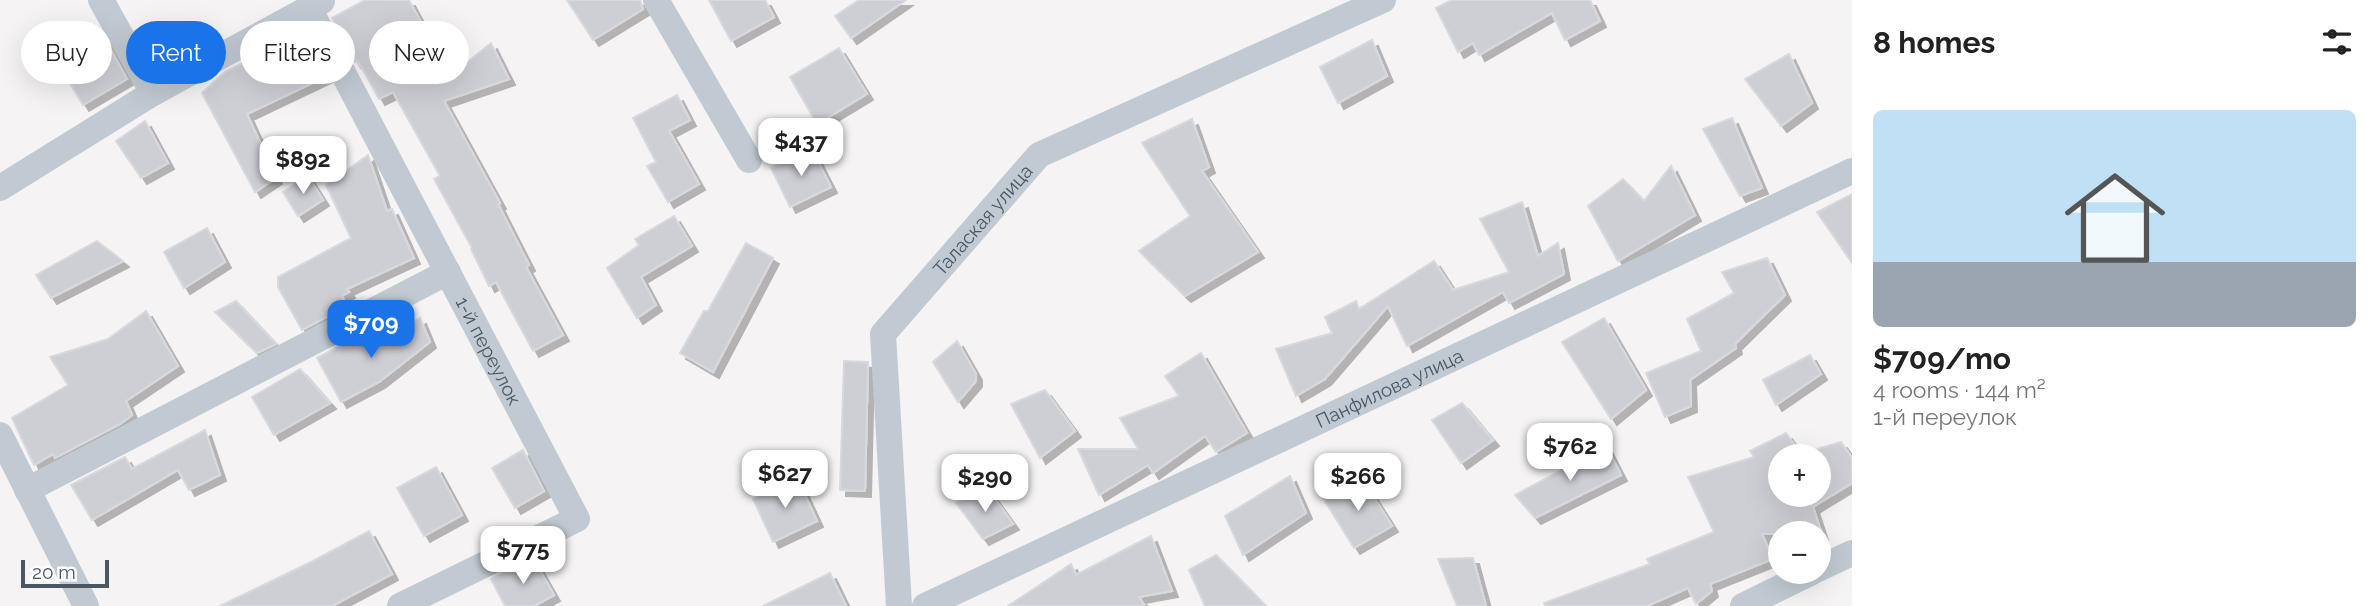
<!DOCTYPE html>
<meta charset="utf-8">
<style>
body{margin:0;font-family:Raleway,sans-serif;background:#f6f6f6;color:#222;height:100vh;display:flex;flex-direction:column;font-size:26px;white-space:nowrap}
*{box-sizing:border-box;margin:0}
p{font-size:23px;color:#767676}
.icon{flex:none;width:38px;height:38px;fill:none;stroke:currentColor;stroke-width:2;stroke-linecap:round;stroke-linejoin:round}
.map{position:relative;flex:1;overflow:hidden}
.panel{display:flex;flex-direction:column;background:#fff;width:525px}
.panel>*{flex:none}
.banner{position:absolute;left:21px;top:21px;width:665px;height:63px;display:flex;gap:14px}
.buttons{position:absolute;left:1768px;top:444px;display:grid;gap:14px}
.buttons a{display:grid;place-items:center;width:63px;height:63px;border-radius:50%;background:#fff;box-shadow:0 7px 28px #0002;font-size:35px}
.scale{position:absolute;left:21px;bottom:18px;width:88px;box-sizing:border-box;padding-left:7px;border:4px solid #4a5661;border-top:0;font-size:19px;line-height:24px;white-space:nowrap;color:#4a5661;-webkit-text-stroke:5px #fff;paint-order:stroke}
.price{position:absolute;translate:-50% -60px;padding:0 16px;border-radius:14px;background:#fff;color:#222;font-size:23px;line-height:46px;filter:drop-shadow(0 2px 4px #0008)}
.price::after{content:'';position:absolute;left:50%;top:42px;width:21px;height:16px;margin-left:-10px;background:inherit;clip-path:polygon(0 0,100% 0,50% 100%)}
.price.active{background:#1a73e8;color:#fff}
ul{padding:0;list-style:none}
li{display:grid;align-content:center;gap:14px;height:371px;padding:0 21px}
li span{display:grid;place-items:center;height:217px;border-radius:10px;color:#555}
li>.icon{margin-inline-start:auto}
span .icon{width:126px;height:126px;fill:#fffc;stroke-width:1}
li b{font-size:30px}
h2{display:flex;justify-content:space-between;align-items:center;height:84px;padding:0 21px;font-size:30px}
.chip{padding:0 24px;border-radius:32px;background:#fff;box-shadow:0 7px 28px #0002;font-size:24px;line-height:63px}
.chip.active{background:#1a73e8;color:#fff}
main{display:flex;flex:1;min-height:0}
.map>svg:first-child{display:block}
</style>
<main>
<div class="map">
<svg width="1852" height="606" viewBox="0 0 1852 606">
<defs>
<filter id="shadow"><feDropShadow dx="6" dy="6" stdDeviation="0" flood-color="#0004"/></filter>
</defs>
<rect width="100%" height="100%" fill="#f5f3f3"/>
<g fill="#cdcfd5" stroke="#d7d9de" stroke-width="2" fill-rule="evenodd" filter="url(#shadow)">
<polygon points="365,0 409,0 450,76 491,43 509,79 444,101 500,203 498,204 529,265 526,267 563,335 533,351 496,282 489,286 471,249 472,248 434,179 440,176 393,92 379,99 358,61 355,62 332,18"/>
<polygon points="567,0 640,0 643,9 593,40"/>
<polygon points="709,0 765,0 774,17 731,41"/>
<polygon points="859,0 906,0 851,38 835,16"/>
<polygon points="1452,0 1590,0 1600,21 1565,40 1552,13 1479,55 1473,43 1458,52 1436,8"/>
<polygon points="99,29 127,79 83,105 54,57"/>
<polygon points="305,33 327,76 247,114 276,178 255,192 202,93 226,71"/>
<polygon points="1372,40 1387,76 1338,103 1320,67"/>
<polygon points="839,48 867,94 817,124 790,77"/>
<polygon points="1789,54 1812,103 1781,126 1745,79"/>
<polygon points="677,95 690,120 669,131 699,184 668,202 647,166 656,162 633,118"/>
<polygon points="1732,118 1762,188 1740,196 1703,129"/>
<polygon points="1192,119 1209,167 1202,171 1258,252 1185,296 1139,251 1190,216 1142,143"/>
<polygon points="145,121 168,163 141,178 116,141"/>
<polygon points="811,148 831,187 790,207 771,168"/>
<polygon points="368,155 387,211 392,209 414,258 347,289 349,292 342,296 347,306 302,330 278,287 278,277 351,238 326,185"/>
<polygon points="1671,166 1695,215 1618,261 1588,206 1623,179 1644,201"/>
<polygon points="308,176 323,200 298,216 283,192"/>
<polygon points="1852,194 1852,263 1817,212"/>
<polygon points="1522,202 1538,256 1558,243 1564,274 1509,303 1503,292 1407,346 1388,306 1325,379 1296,396 1276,349 1332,333 1325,317 1356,301 1359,309 1434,261 1453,290 1509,272 1480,219"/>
<polygon points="674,216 692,246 641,277 656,305 637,318 607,268 639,245 635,239"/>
<polygon points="207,228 225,262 184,288 164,252"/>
<polygon points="97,241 123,261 51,298 36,275"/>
<polygon points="746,243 773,258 713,372 680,353 704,311 708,311"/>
<polygon points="1767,258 1785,295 1735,344 1736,348 1690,380 1691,406 1665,417 1646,373 1701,351 1687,319 1734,293 1722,272"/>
<polygon points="236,301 276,344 257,353 215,312"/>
<polygon points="146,311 178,366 126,401 132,415 120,424 55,458 53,454 34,465 12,418 68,385 50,357 108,339"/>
<polygon points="420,318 430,342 379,382 341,402 317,358 362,334 370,348"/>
<polygon points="1604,318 1646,390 1611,419 1562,342"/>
<polygon points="957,341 976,374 976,381 958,402 933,362"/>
<polygon points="1201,353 1247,433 1216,452 1205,436 1153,473 1148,465 1099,495 1078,449 1138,449 1120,418 1179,396 1165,376"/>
<polygon points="1810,355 1821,374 1776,405 1763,380"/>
<polygon points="844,361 868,362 865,491 840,490"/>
<polygon points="300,369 330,403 274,435 252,397"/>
<polygon points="1045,390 1075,431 1040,458 1011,404"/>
<polygon points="1462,403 1493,440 1461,463 1432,420"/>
<polygon points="205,430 220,475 189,490 178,470 92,520 71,485 125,457 132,469"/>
<path d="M1786,433L1801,454L1841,442L1852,458V483L1813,507L1822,534H1762L1773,559L1710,584L1712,591L1696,604L1688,588L1647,606H1545L1544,603L1650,564L1647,559L1714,532L1688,477L1754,457L1750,451ZM1780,457H1818V495H1780Z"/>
<polygon points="1606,446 1621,475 1535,518 1515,495"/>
<polygon points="523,450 544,491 515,508 492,468"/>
<polygon points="436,467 462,515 424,536 397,488"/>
<polygon points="1290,476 1306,513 1243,555 1225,516"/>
<polygon points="797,478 817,521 773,542 753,499"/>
<polygon points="1363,480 1392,526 1354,548 1323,498"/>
<polygon points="988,489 1013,524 983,539 956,503"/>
<polygon points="369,531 392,574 332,606 220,606 313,561"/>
<polygon points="1151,536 1172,591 1139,597 1145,606 1008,606 1071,564 1076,575"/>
<polygon points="1216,555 1266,606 1205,606 1189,570"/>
<polygon points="533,558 554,595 534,606 505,606 491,579"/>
<polygon points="1473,558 1486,606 1457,606 1438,559"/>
<polygon points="830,573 846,606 763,606"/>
</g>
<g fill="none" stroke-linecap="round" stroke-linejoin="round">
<g stroke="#c1cad2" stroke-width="26">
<polyline points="101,0 153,93"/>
<polyline points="656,0 749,160"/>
<path id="s1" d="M309,8L577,519L400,606"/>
<polyline points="0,188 153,93 322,1"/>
<polyline points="0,435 86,606"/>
<polyline points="27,490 448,272"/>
<polyline points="1818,569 1852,553"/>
<path id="s2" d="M899,606L883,334L1039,155L1383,0"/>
<path id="s3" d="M925,606L1852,171"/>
<polyline points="1743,606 1812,572"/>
</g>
</g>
<g text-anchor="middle" stroke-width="5" stroke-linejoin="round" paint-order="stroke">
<g font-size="19" fill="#4a5661" stroke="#fff">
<text dy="7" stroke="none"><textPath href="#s2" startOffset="424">Талаская улица</textPath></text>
<text dy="7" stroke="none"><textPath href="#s1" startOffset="387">1-й переулок</textPath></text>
<text dy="7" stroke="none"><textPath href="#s3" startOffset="513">Панфилова улица</textPath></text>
</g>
</g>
</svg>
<div class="buttons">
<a>+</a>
<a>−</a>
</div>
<div class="scale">20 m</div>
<b class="price" style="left:801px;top:178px">$437</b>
<b class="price" style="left:303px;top:196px">$892</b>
<b class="price active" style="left:371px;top:360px">$709</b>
<b class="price" style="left:1570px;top:483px">$762</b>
<b class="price" style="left:785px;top:510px">$627</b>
<b class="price" style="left:1358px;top:513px">$266</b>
<b class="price" style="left:985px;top:514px">$290</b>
<b class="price" style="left:523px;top:586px">$775</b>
<div class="banner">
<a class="chip">Buy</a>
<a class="chip active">Rent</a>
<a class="chip">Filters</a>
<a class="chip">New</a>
</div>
</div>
<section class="panel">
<h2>8 homes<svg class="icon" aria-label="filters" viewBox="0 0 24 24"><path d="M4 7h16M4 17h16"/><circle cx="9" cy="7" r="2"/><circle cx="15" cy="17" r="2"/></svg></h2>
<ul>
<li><span style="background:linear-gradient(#bfe0f5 70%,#9aa5b1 0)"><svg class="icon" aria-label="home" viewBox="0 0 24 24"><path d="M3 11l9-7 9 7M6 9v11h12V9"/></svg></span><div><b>$709/mo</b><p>4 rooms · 144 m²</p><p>1-й переулок</p></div></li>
</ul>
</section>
</main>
